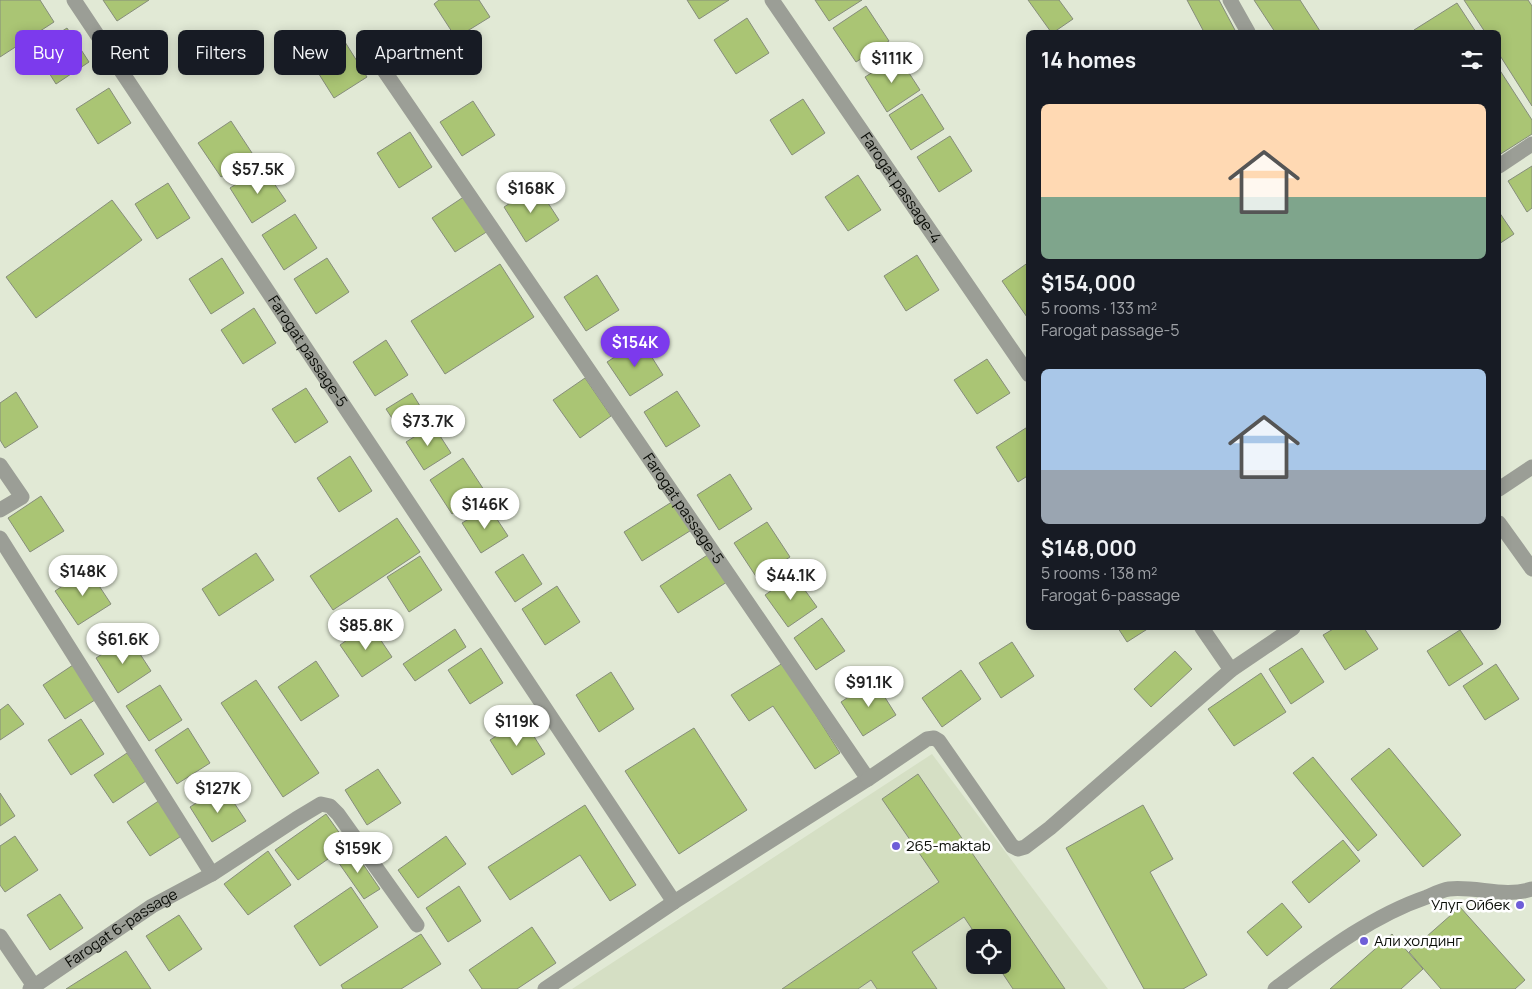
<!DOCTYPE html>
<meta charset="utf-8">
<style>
body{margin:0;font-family:Manrope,sans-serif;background:#242831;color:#f1f3f6;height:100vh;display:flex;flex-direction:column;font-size:19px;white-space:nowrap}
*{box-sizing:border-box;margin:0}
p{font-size:16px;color:#9ea1a6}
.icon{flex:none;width:28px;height:28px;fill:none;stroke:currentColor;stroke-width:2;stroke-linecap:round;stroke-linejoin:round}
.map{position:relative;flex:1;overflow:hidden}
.panel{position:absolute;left:1026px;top:30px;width:475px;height:600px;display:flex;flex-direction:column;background:#171b24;border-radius:8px;box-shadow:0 2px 12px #0003}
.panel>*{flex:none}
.top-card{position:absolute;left:15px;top:30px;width:475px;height:45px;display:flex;gap:10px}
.fabs{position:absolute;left:966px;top:929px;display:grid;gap:10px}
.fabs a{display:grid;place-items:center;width:45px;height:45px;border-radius:8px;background:#171b24;box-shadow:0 2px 12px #0003;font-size:25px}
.price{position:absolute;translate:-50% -42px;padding:0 11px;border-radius:18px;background:#fff;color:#222;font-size:16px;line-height:32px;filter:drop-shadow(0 1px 2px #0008)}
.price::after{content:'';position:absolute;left:50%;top:30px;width:15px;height:11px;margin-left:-8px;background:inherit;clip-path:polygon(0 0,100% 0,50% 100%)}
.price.active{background:#7c3aed;color:#fff}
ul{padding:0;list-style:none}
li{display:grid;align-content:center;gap:10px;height:265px;padding:0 15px}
li span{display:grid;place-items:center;height:155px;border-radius:8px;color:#555}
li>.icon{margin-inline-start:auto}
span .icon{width:90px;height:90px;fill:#fffc;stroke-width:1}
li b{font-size:21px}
h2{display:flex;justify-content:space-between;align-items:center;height:60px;padding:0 15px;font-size:21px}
.chip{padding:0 18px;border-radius:8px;background:#171b24;box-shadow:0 2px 12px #0003;font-size:18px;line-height:45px}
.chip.active{background:#7c3aed;color:#fff}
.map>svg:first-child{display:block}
</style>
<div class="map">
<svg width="1532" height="989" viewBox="0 0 1532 989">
<rect width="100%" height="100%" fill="#e1e9d5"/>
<path fill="#d5dfc4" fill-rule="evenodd" d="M932,754L1108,989H572ZM975,938H1002V965H975Z"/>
<g fill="#aac574" stroke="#868d7b">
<polygon points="0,0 40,0 54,22 0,57"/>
<polygon points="103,0 149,0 117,21"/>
<polygon points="439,0 479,0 490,17 456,38 434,4"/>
<polygon points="687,0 729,0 699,19"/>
<polygon points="815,0 862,0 829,21"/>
<polygon points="1028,0 1059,0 1073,19 1054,32 1051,32"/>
<polygon points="1187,0 1219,0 1236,32 1204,32"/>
<polygon points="1254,0 1300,0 1320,31 1317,32 1275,32"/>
<polygon points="1464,0 1528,0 1532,6 1532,106 1499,54 1499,32 1485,32"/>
<polygon points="1457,3 1476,32 1416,32 1414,30"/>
<polygon points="866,6 889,41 856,62 833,28"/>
<polygon points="747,18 769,53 736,74 714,40"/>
<polygon points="67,28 89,62 56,84 34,49"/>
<polygon points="345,42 367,77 334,98 312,63"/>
<polygon points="898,56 920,90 887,112 865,77"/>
<polygon points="1499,69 1532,120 1532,134 1499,155"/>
<polygon points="109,88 131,123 98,144 76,109"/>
<polygon points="922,94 944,129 911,150 889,115"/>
<polygon points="803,99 825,133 792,155 770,120"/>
<polygon points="473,101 495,135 462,156 440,122"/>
<polygon points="231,121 254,156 221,177 198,143"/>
<polygon points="410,132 432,167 399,188 377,153"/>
<polygon points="950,136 972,171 939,192 917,157"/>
<polygon points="1532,166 1532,208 1527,212 1508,181"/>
<polygon points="263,167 286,201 252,223 230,188"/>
<polygon points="858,175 881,210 848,231 825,197"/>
<polygon points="168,183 190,218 157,239 135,204"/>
<polygon points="537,186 559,220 526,242 504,207"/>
<polygon points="465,196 488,231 455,252 432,218"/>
<polygon points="112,200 142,240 36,318 6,277"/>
<polygon points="1499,212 1514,234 1499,244"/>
<polygon points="295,214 317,248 284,270 262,235"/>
<polygon points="917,255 939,290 906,311 884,276"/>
<polygon points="222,258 244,293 211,314 189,279"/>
<polygon points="327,258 349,292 316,314 294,279"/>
<polygon points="1029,262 1029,320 1002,281"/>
<polygon points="500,264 534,317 445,374 411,321"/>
<polygon points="597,275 619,310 586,331 564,297"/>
<polygon points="254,308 276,343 243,364 221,330"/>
<polygon points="386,340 408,375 375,396 353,362"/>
<polygon points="641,340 663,375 630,396 607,362"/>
<polygon points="987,359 1010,393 977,414 954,380"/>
<polygon points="585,378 611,416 580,438 553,400"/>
<polygon points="306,388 328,422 295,443 272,409"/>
<polygon points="677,391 700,426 666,447 644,412"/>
<polygon points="16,392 38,427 5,448 0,440 0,403"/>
<polygon points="412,393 428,419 403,435 386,409"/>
<polygon points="433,425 451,453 424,470 406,442"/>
<polygon points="1029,426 1029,475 1018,482 996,447"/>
<polygon points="350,456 372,491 339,512 317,478"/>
<polygon points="463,458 486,493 452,514 430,480"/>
<polygon points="730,474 752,509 719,530 697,495"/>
<polygon points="41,496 64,531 30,552 8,518"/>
<polygon points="675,500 693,529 642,561 624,532"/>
<polygon points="489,507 508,536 481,553 462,523"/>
<polygon points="397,518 420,552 333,610 310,576"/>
<polygon points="767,522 790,557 757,578 734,543"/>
<polygon points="256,553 274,580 219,616 202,589"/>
<polygon points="523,554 542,584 515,602 495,572"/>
<polygon points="709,554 727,582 678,613 660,586"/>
<polygon points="420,556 442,590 409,612 387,577"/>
<polygon points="88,569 111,604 78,625 55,591"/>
<polygon points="794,575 817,607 788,627 765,595"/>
<polygon points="557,586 580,622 545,645 522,609"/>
<polygon points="822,618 845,651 816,670 794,638"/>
<polygon points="370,624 392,657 362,677 340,645"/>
<polygon points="1118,628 1149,628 1127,642"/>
<polygon points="1335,628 1364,628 1378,649 1345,670 1323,635"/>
<polygon points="455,629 466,647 415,681 403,664"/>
<polygon points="1460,630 1483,664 1449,686 1427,651"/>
<polygon points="129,637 151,671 118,693 96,658"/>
<polygon points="1012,642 1034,676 1001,698 979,663"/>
<polygon points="481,648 503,683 470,704 448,670"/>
<polygon points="1302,648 1324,682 1291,704 1269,669"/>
<polygon points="1175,651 1192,669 1151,707 1134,689"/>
<polygon points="316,661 339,696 301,721 278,687"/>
<polygon points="76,663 98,698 65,719 43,685"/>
<polygon points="783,663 840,753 815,769 773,706 749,721 731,695"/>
<polygon points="1496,664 1519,699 1485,720 1463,686"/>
<polygon points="961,670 981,699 942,727 922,698"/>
<polygon points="611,672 634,709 599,732 576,695"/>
<polygon points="1261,673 1286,712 1234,746 1208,709"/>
<polygon points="256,680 319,773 283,797 221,703"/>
<polygon points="874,680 896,715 863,736 841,702"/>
<polygon points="160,685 182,720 149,741 126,706"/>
<polygon points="8,704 24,724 0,740 0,710"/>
<polygon points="81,719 104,754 71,775 48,740"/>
<polygon points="523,719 545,754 512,775 490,740"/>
<polygon points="188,728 210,763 177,784 155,750"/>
<polygon points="694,728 747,810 679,854 625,771"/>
<polygon points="1389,748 1461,835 1423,867 1351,779"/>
<polygon points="127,753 146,781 113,803 94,775"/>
<polygon points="1313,757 1377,835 1358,851 1293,773"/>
<polygon points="378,769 401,803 367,825 345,790"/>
<polygon points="918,774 1065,989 1013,989 997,965 1002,965 1002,938 978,938 964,917 912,952 937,989 877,989 871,980 858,989 782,989 939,882 882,799"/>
<polygon points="223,786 246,821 212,842 190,807"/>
<polygon points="0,793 15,816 0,826"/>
<polygon points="160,800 183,835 150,856 127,822"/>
<polygon points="585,805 636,885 610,901 580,855 510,900 488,867"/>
<polygon points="1143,805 1173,859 1150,872 1207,975 1183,989 1144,989 1066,848"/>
<polygon points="326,814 348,845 298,880 275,850"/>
<polygon points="15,836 38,870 5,892 0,885 0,846"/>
<polygon points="446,836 466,864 418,898 398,870"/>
<polygon points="1343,840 1360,861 1309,903 1292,882"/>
<polygon points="352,848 380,889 364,899 336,859"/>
<polygon points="268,851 291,885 248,915 224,884"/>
<polygon points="459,886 481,921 448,942 426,908"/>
<polygon points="351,887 378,927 320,966 294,926"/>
<polygon points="60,894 83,928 50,950 27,915"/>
<polygon points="1282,903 1302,927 1267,956 1247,932"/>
<polygon points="1460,907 1525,980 1515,989 1441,989 1409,952"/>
<polygon points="179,915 202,949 169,971 146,936"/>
<polygon points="532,927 556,963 517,989 482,989 469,970"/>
<polygon points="421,934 441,964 401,989 343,989 341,985"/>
<polygon points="1392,934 1423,969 1401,989 1330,989"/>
<polygon points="126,951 151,989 66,989"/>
</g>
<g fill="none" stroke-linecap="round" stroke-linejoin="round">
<g stroke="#9b9e96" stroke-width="15">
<path id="s1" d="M74,0L674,902"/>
<path id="s2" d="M772,0L1029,375"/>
<polyline points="1230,0 1248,32"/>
<path id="s3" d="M368,47L868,779L674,902L545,989"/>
<polyline points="1499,166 1532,144"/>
<polyline points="0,465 22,497 0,510"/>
<polyline points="1499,489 1532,467"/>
<polyline points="1499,523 1532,569"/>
<polyline points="0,538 212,874"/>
<polyline points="1202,628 1231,670"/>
<polyline points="868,779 927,739 934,738 939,741 1012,846 1018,849 1025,847 1050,828 1231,670 1293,628"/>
<polyline points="0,936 34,986"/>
<path id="s4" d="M30,989L152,906L212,874L296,819L321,804L330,806L338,814L417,925"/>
<path d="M1275,989C1322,954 1371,916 1427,897C1434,894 1442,890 1449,889C1477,886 1504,898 1532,889"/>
</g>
</g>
<g fill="#6e5ed8" stroke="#fff" stroke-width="2">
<circle cx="896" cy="846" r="5"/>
<circle cx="1520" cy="905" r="5"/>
<circle cx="1364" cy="941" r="5"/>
</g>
<g text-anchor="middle" stroke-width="5" stroke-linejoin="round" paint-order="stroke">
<g font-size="15" fill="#0a0d07" stroke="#fff">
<text dy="5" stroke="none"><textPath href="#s2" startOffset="228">Farogat passage-4</textPath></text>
<text dy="5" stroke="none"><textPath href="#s1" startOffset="422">Farogat passage-5</textPath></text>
<text dy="5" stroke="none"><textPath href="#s3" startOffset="559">Farogat passage-5</textPath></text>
<text dy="5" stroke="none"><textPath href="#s4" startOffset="110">Farogat 6-passage</textPath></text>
</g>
<g font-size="15" fill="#0a0d07" stroke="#fff" text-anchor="start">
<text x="906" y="851">265-maktab</text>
<text x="1510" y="910" text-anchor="end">Улуг Ойбек</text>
<text x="1374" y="946">Али холдинг</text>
</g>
</g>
</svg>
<div class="fabs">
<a><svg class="icon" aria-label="locate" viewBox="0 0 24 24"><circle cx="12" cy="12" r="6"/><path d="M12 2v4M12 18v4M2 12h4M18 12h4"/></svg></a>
</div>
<b class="price" style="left:892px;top:84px">$111K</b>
<b class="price" style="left:258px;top:195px">$57.5K</b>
<b class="price" style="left:531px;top:214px">$168K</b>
<b class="price active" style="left:635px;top:368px">$154K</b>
<b class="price" style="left:428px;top:447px">$73.7K</b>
<b class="price" style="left:485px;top:530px">$146K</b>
<b class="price" style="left:83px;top:597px">$148K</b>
<b class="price" style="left:791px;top:601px">$44.1K</b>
<b class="price" style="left:366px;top:651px">$85.8K</b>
<b class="price" style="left:123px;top:665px">$61.6K</b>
<b class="price" style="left:869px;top:708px">$91.1K</b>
<b class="price" style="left:517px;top:747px">$119K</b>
<b class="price" style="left:218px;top:814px">$127K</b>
<b class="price" style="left:358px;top:874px">$159K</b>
<div class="top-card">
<a class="chip active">Buy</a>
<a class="chip">Rent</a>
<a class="chip">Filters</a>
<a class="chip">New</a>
<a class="chip">Apartment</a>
</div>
<section class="panel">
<h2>14 homes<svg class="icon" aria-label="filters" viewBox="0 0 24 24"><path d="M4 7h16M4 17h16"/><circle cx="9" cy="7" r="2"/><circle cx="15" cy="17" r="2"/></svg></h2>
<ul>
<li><span style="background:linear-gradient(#ffd9b3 60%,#7fa58c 0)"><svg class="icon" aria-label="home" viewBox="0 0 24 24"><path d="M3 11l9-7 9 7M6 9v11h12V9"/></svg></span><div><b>$154,000</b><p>5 rooms · 133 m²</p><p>Farogat passage-5</p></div></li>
<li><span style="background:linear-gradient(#a9c7e8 65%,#9aa5b1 0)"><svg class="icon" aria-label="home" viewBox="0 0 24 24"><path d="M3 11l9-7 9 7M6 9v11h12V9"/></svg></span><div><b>$148,000</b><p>5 rooms · 138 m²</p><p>Farogat 6-passage</p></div></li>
</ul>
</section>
</div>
